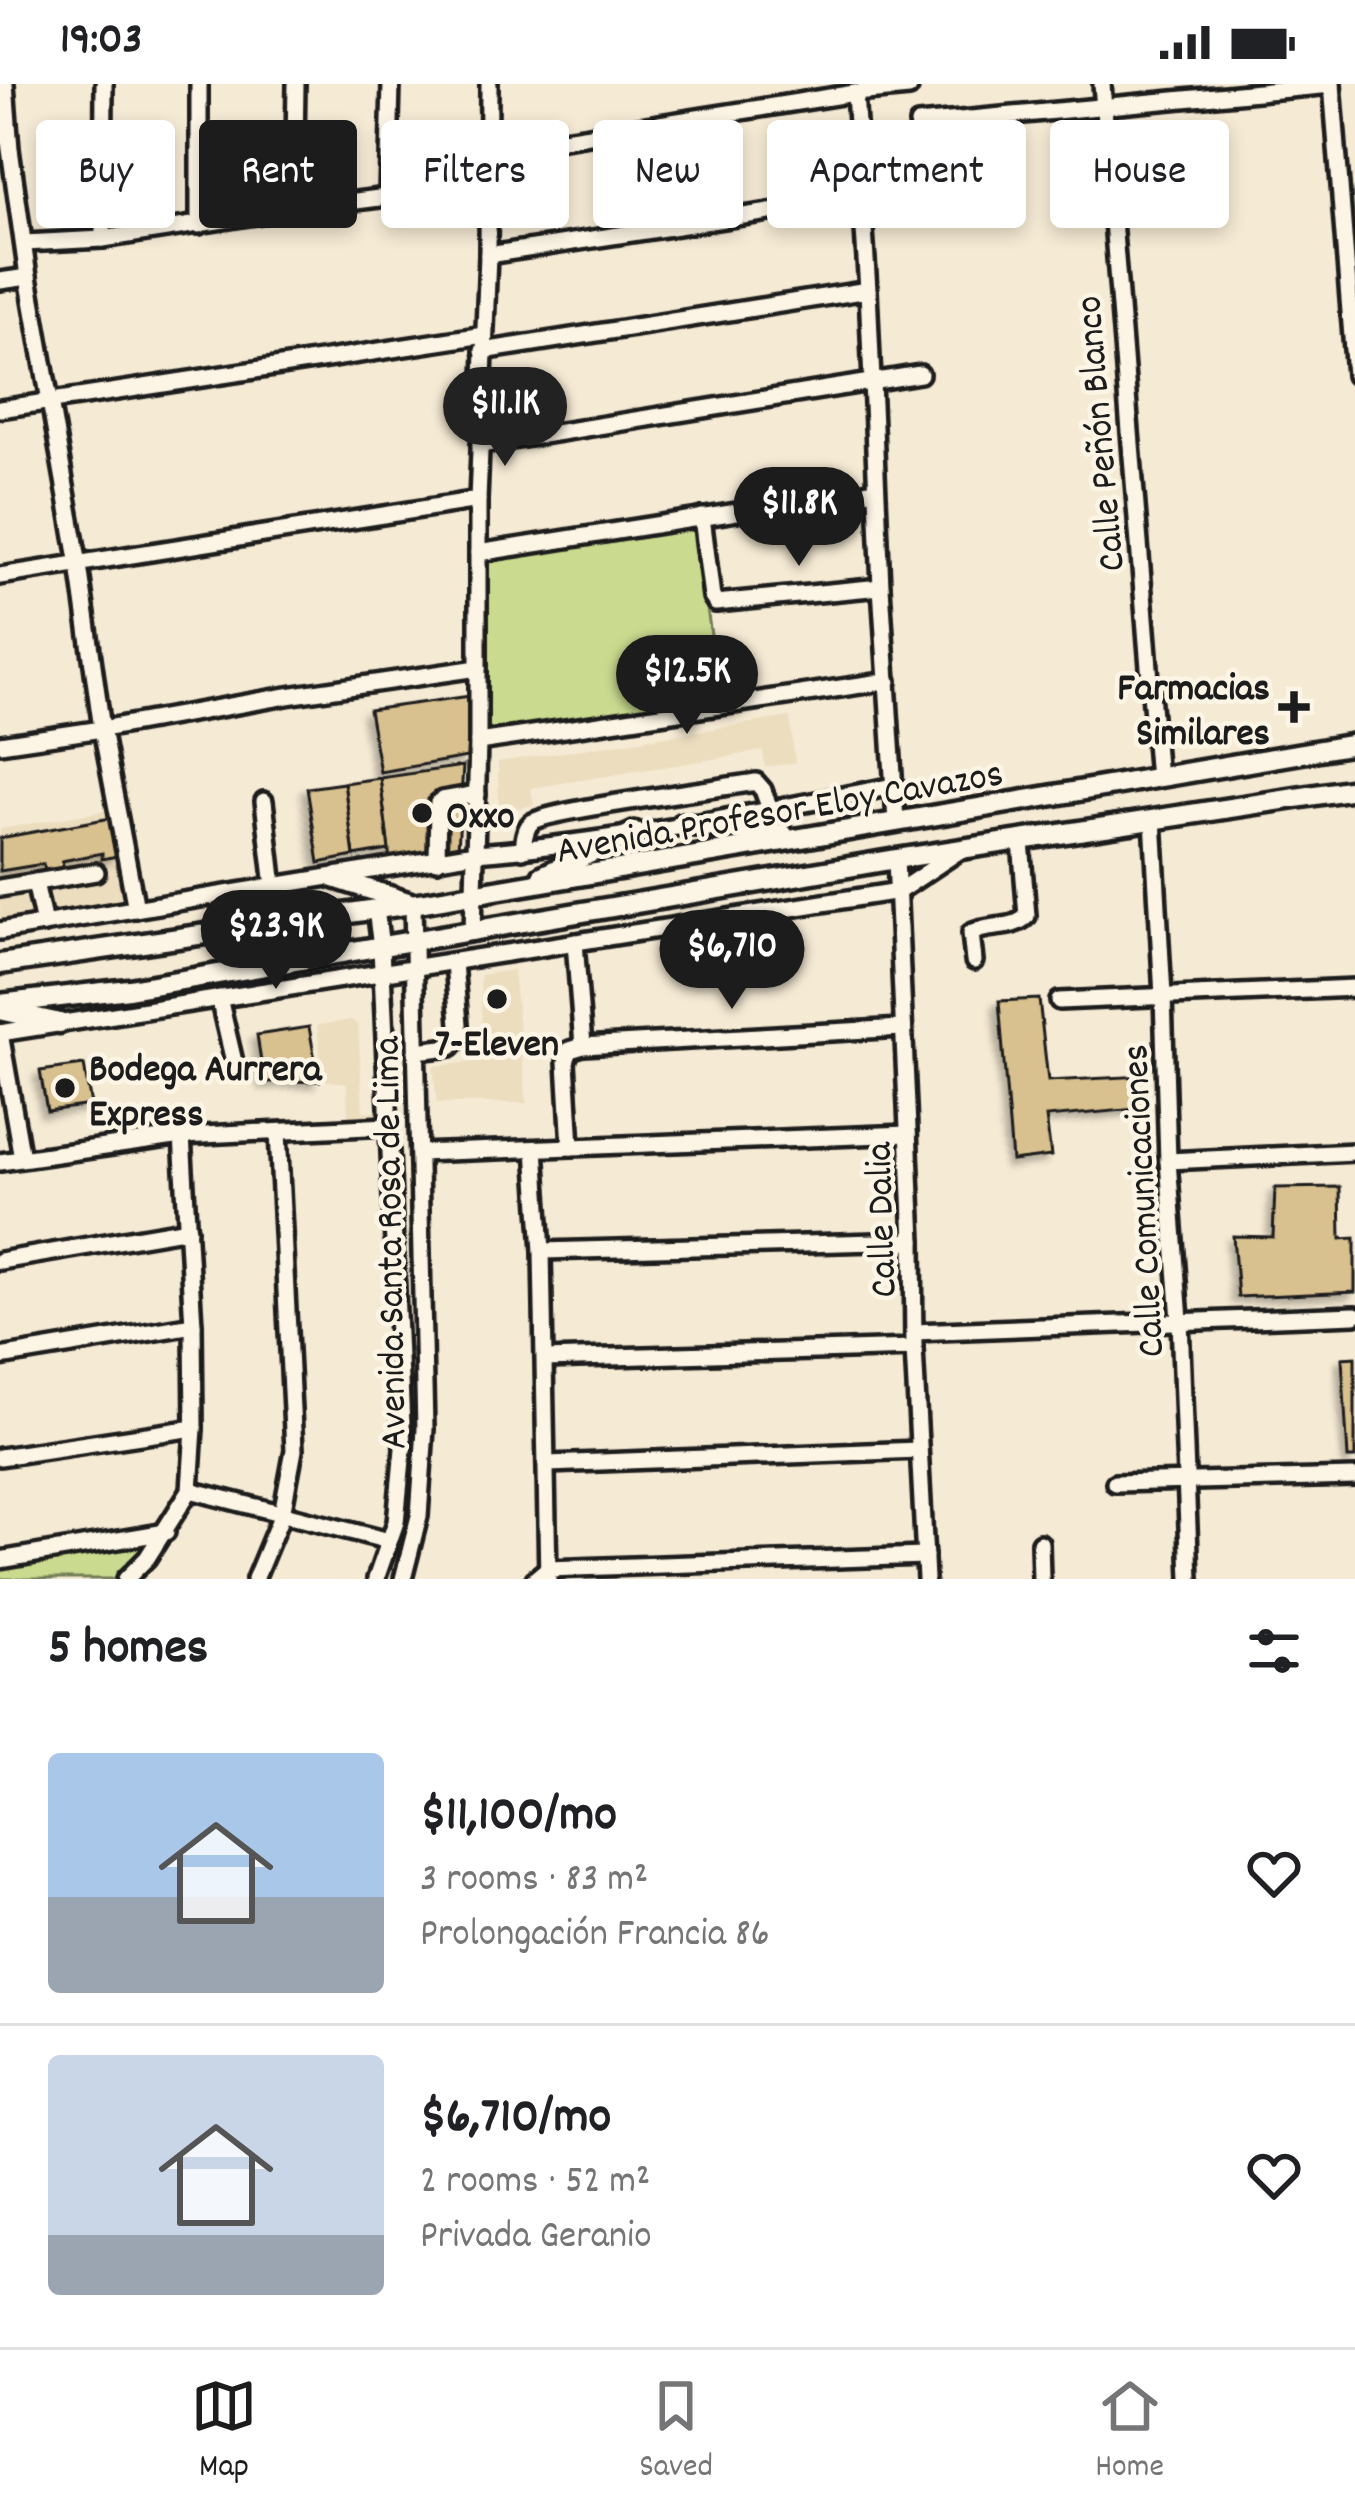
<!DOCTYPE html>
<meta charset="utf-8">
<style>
body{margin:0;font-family:Dekko,sans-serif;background:#f6f6f6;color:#202124;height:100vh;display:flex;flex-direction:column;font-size:45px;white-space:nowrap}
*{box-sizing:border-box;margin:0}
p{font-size:39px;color:#757577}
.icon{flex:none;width:66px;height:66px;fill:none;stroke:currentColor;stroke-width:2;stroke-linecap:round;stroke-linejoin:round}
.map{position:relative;height:1495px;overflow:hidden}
.drawer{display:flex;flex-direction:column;background:#fff;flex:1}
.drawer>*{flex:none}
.banner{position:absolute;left:36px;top:36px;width:1284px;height:108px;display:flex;gap:24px}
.price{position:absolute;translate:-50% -102px;padding:0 27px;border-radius:42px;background:#1c1c1c;color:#fff;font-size:39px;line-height:78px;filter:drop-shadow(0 3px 6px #0008)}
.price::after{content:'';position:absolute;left:50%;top:72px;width:36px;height:27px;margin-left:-18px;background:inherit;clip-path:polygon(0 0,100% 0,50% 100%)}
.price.current{background:#222;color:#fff}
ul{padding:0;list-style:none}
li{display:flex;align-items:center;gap:36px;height:300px;padding:0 48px}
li+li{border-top:3px solid #e0e0e0}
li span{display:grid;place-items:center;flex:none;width:336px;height:240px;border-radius:12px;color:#555}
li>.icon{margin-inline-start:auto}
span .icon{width:144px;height:144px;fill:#fffc;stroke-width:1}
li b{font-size:51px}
h2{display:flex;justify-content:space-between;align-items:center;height:144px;padding:0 48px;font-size:51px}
.chip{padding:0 42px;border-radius:12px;background:#fff;box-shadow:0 6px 18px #0003;font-size:42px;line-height:108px}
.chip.current{background:#1c1c1c;color:#fff}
.status{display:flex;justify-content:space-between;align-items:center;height:84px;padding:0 60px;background:#fff;direction:ltr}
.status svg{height:33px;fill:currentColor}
.dock{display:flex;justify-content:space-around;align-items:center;height:168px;border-top:3px solid #e0e0e0;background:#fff;font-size:33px;color:#757577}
.dock a{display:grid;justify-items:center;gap:6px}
.dock .current{color:#1c1c1c}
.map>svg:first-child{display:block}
</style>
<div class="status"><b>19:03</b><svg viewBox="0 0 49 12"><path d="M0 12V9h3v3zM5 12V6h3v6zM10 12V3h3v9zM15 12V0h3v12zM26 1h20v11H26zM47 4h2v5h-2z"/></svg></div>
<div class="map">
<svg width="1355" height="1495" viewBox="0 0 1355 1495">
<defs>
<filter id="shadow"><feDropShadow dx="-5.5" dy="5.5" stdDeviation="3" flood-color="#0004"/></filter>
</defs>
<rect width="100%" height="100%" fill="#f5ead4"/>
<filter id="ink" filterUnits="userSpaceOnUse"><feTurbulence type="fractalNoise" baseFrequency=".00833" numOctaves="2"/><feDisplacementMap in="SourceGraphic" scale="24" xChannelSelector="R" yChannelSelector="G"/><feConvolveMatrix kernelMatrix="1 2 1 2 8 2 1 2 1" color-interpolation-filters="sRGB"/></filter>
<g filter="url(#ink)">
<g fill="#ecddbf">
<polygon points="790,633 795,679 765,683 763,667 531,704 534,721 499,728 498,678"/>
<polygon points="109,726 125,818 0,840 0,745"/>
<polygon points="513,886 527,1019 437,1019 433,982 483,977 480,891"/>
<polygon points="352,936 358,942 363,1027 383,1029 348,1036 347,999 323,996 317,941"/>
</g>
<g fill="#cadb8f" stroke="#737c56" stroke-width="3">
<polygon points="694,440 721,616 485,652 486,470"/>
<polygon points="145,1459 132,1483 114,1495 0,1495 0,1484"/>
</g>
<g fill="#d8c08f" stroke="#1c1c1c" stroke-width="3" filter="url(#shadow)">
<polygon points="470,612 467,673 380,688 369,626"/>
<polygon points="463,682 458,765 390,776 380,694"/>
<polygon points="380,694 389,766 354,772 344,699"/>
<polygon points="344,699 354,772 319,779 307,704"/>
<polygon points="111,734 117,772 102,775 102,769 62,777 65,788 47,791 43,780 0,787 0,754"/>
<polygon points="1039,915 1048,997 1145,992 1148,1024 1046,1033 1051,1072 1012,1077 999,917"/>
<polygon points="309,943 319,997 264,998 257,951"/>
<polygon points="84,981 91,1021 47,1027 40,987"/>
<polygon points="1340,1103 1341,1155 1355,1154 1355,1208 1238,1213 1233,1152 1273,1153 1275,1104"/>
<polygon points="1355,1273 1355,1374 1348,1374 1342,1274"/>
</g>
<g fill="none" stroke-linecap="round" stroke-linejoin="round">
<g stroke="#1c1c1c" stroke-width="24">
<g id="minor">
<polyline points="5,0 10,65 28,193 79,481 102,645 136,825"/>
<polyline points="1102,0 1158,695"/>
<polyline points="1332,0 1355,291"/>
<polyline points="855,9 868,206 881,503 896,738"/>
<polyline points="918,40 1332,1"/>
<polyline points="488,67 855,9 909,4"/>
<polyline points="388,112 391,0"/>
<polyline points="294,125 296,0"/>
<polyline points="199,141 199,0"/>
<polyline points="103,155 104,0"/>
<polyline points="24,159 103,155 294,125 488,100"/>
<polyline points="488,171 861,114"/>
<polyline points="0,197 28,193"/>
<polyline points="483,267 868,206"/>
<polyline points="0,325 484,251"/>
<polyline points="480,361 920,290"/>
<polyline points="702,433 712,513 716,519 881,503"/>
<polyline points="478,469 876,406"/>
<polyline points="0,492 478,416"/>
<polyline points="478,658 888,597"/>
<polyline points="0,660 102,645 287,612 478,584"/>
<polyline points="264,717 274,803"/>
<polyline points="1153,735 1163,912 1168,1077 1180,1236 1190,1495"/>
<path d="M523,766C524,757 524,746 531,739C542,727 726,703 756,698L763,706L770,725"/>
<polyline points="896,775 913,1157 914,1264 926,1495"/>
<polyline points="437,777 438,719 442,716 477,710"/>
<polyline points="35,798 44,840"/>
<polyline points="0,804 96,788"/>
<path d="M0,847L475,769C614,759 757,728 894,702"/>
<polyline points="473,848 478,658 478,416 488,171 489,0"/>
<polyline points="575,858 583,962"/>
<path d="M974,877L971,849C989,840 1013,846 1027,832L1021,757"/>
<polyline points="219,914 235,982"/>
<polyline points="1059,917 1355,904"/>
<polyline points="0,949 899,807 959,767"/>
<polyline points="0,949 22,1074"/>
<polyline points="416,967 451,963 460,953 454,878"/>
<polyline points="571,1063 566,978 570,966 583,962 902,944"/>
<polyline points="535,1065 542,1167 548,1495"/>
<polyline points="419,1069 908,1050"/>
<polyline points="1168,1077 1355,1068"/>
<polyline points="0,1078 182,1052 388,1042"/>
<polyline points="542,1167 913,1157"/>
<polyline points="0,1177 188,1145"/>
<polyline points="914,1248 1355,1231"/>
<polyline points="0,1273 193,1241"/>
<polyline points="545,1275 914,1264"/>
<polyline points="0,1373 194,1344"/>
<polyline points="548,1380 919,1366"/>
<polyline points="1115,1399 1355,1393"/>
<polyline points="190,1406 389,1457"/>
<polyline points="1040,1459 1041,1495"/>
<polyline points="0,1476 166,1448"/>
<polyline points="126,1495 147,1474 190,1406 194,1344 193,1241 182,1052"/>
<polyline points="255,1495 282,1430 294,1366 278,1048"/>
<polyline points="376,1495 396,1438 403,1365 381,863 376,825"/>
<polyline points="403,1495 419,1432 425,1345 413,819"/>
<polyline points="535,1495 547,1485 925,1472"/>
</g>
</g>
<g stroke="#1c1c1c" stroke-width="27">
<g id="major">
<polyline points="681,740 783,750"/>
<polyline points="542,792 635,748"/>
<polyline points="334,794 408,818"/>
<polyline points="0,880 425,818 1355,660"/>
<polyline points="0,920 129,905 896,775 1355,705"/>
<polyline points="0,926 60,939"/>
</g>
</g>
<use href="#minor" stroke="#fcf5e5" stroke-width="15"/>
<use href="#major" stroke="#fcf5e5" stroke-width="18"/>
</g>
</g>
<g fill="#1c1c1c" stroke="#fcf5e5" stroke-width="4.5">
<path d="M1288 605h12v12h12v12h-12v12h-12v-12h-12v-12h12z"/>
<circle cx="422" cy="729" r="12"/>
<circle cx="497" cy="915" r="12"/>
<circle cx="65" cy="1004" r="12"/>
</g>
<g text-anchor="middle" stroke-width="9" stroke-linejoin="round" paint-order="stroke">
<g font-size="39" fill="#1c1c1c" stroke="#fcf5e5">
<text transform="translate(1097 350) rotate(-95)" y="14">Calle Peñón Blanco</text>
<text transform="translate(779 725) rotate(-10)" y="14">Avenida Profesor Eloy Cavazos</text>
<text transform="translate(1140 1117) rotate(-93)" y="14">Calle Comunicaciones</text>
<text transform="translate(878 1136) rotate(-92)" y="14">Calle Dalia</text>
<text transform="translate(387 1159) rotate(-91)" y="14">Avenida Santa Rosa de Lima</text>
</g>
<g font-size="39" font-weight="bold" fill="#1c1c1c" stroke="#fcf5e5" text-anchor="start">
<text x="1270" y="615" text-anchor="end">Farmacias<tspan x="1270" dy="45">Similares</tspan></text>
<text x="446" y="743">Oxxo</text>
<text x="497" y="971" text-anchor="middle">7-Eleven</text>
<text x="89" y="996">Bodega Aurrera<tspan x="89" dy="45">Express</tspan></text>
</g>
</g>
</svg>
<b class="price current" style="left:505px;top:385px">$11.1K</b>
<b class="price" style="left:799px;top:485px">$11.8K</b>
<b class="price" style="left:687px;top:653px">$12.5K</b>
<b class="price" style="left:276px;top:908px">$23.9K</b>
<b class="price" style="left:732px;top:928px">$6,710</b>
<div class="banner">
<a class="chip">Buy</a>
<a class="chip current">Rent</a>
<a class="chip">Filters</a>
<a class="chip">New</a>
<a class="chip">Apartment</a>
<a class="chip">House</a>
</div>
</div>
<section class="drawer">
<h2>5 homes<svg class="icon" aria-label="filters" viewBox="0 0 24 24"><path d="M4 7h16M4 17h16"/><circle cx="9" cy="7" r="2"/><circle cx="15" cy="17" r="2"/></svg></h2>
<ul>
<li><span style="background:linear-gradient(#a9c7e8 60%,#9aa5b1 0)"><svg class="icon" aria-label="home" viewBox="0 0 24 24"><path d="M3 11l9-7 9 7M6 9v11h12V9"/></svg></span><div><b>$11,100/mo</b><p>3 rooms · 83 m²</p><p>Prolongación Francia 86</p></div><svg class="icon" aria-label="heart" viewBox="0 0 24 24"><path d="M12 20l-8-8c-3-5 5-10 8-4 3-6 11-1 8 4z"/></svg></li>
<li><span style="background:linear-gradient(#c9d6e8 75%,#9aa5b1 0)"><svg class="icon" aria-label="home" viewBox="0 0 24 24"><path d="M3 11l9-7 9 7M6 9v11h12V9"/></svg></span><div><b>$6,710/mo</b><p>2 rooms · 52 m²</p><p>Privada Geranio</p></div><svg class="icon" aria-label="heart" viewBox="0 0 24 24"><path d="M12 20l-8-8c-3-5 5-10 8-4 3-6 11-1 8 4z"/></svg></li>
</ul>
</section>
<nav class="dock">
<a class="current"><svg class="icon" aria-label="map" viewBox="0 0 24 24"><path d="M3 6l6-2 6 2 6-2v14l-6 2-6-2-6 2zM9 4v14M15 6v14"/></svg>Map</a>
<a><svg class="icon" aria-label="saved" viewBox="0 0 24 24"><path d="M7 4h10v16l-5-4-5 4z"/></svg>Saved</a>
<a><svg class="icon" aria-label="home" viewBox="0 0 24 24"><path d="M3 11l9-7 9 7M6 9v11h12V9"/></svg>Home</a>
</nav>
